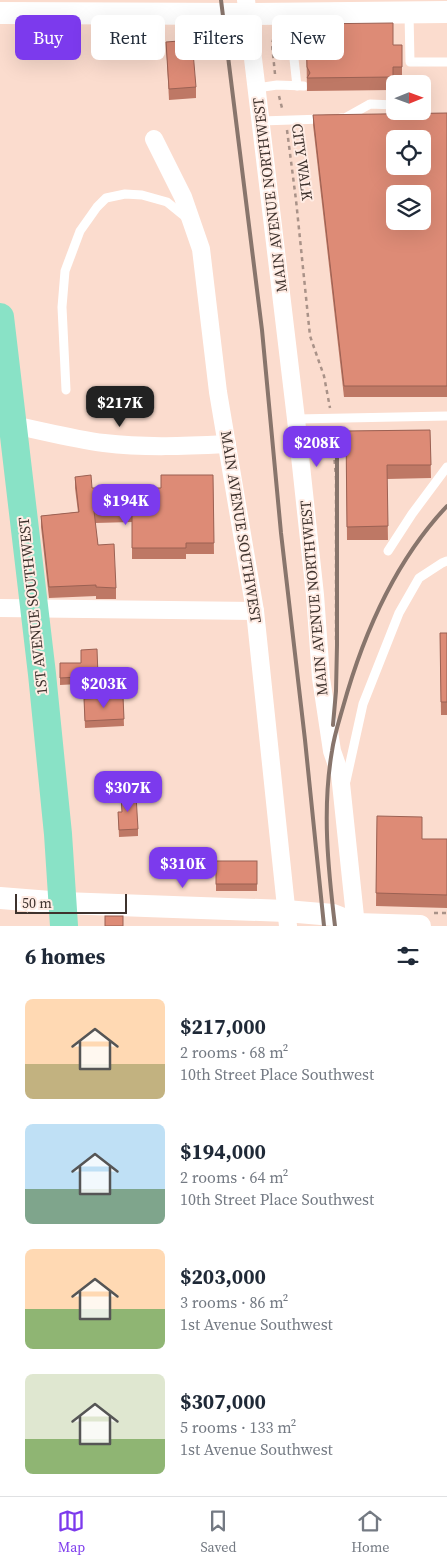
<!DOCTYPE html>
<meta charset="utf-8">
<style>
body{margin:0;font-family:"Source Serif 4",serif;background:#f6f6f7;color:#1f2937;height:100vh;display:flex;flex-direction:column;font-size:19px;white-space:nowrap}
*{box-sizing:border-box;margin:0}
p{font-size:16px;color:#747a83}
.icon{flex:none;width:28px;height:28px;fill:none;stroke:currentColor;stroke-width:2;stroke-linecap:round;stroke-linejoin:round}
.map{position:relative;height:926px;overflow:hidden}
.side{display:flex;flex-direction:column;background:#fff;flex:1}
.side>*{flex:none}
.hud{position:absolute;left:15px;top:15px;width:418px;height:45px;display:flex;gap:10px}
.needle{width:32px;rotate:89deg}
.buttons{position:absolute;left:386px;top:75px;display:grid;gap:10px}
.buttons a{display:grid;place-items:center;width:45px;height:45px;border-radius:8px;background:#fff;box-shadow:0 5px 20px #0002;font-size:25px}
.scale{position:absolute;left:15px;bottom:12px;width:112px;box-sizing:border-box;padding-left:5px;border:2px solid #3e322d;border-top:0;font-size:14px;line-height:18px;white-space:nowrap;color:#3e322d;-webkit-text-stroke:4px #ffece4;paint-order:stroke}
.price{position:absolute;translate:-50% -42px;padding:0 11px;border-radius:10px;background:#7c3aed;color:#fff;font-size:16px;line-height:32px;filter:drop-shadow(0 1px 2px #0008)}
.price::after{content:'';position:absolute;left:50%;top:30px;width:15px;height:11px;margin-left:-8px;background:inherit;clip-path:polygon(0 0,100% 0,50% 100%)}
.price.current{background:#222;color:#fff}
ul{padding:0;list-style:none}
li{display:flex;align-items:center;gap:15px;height:125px;padding:0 25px}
li span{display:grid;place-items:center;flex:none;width:140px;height:100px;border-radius:8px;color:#555}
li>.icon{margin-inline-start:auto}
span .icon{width:60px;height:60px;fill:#fffc;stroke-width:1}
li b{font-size:21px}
h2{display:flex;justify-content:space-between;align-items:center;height:60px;padding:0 25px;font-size:21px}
.tag{padding:0 18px;border-radius:8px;background:#fff;box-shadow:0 5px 20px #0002;font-size:18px;line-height:45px}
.tag.current{background:#7c3aed;color:#fff}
.menu{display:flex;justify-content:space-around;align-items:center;height:70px;border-top:1px solid #e0e1e3;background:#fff;font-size:14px;color:#747a83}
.menu a{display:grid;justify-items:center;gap:2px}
.menu .current{color:#7c3aed}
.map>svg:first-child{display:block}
</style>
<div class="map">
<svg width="447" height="926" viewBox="0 0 447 926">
<rect width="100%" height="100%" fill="#fbdcce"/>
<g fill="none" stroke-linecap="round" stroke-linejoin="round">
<g stroke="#a99288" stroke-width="2.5" stroke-dasharray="4 4" stroke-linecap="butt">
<polyline points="275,74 272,44 273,40 281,33"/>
<polyline points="279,96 282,108"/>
<polyline points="287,130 296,200 310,336 324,376 330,408"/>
<polyline points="332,428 336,478 336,640"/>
<polyline points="434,913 447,913"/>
</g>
<g stroke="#fff" stroke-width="9">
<polyline points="409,13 410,62 447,62"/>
<polyline points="292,41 297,86"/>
<polyline points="257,88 277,85 304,86"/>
<polyline points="341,118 345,118 370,104 395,105"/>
<polyline points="261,121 323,119"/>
<polyline points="66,390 62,307 65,271 80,231 97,207 106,198 125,194 142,195 167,202 188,219"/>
<polyline points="296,419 447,416"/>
<polyline points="388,551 412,514 447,467"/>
<polyline points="346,781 363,704 399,613 419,578 442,563 447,561"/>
</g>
<g stroke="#fff" stroke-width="18">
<polyline points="246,0 296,419 315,595 321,678 332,751 340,774 356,926"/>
<polyline points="154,139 183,197 201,249 218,392 255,611 288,926"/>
<path d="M13,425C43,431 73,439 104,443C145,448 186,446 227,444"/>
<polyline points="0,608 255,611"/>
</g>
<g stroke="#fff" stroke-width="22">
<polyline points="0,13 249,14 447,12"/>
<polyline points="0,898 63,903 286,911 333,915 356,924 420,926"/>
</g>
<polyline stroke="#89e2c6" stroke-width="28" points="0,317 42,674 58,834 64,926"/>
<g stroke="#88756c" stroke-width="4">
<polyline points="221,0 262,330 281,533 305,740 324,926"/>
<polyline points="333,725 336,691 337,645 337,447"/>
<path d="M335,926C328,868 322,809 332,751C334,736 339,721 343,707C363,635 395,561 447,506"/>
</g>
</g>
<g fill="#be7865">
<polygon points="306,24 393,45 402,45 402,80 393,80 393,90 307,91"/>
<polygon points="166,42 196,87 196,98 169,100"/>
<polygon points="447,113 447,397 344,397 313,125 313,115"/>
<polygon points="430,430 431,478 387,479 388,540 347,540 346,431"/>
<polygon points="213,475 214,554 186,554 186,559 132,559 132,522 95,523 98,545 116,588 116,599 96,599 96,596 49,598 41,527 41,516 78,512 75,488 75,477 92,488 161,488"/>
<polygon points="440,633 447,633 447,715 441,715"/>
<polygon points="60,663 98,676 98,683 60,685"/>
<polygon points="123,697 124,726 85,728 84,699"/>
<polygon points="121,796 138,829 138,836 119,837 118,812 122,812"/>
<polygon points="377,816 422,839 447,839 447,908 376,906"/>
<rect x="216" y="861" width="41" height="30"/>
</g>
<g fill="#dd8b76" stroke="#9b6153" fill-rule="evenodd">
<polygon points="393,23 393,45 402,45 402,67 393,67 393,77 307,78 310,73 307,67 306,24"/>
<polygon points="192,40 196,87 169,89 166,42"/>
<path d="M447,113V386H344L313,115ZM395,139H422V166H395ZM395,194H422V221H395Z"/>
<polygon points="430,430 431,465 387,465 388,526 347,527 346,431"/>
<polygon points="91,475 92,488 161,488 161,475 213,475 214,543 186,543 186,548 132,548 132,511 94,511 98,545 114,544 116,588 96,587 96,585 49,587 41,516 79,512 75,477"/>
<polygon points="440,633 447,633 447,702 441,702"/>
<polygon points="97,649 98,676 60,678 60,663 81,663 81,650"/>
<polygon points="123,697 124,719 85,721 84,699"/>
<polygon points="136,795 138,829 119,830 118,812 122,812 121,796"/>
<polygon points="377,816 422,817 422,839 447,839 447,895 376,893"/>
<rect x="216" y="861" width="41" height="23"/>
<rect x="105" y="916" width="18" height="10"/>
</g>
<g text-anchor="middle" stroke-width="4" stroke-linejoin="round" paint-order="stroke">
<g font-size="15" fill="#3e322d" stroke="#ffece4">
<text transform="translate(302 162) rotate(82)" y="5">CITY WALK</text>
<text transform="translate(270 195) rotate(-97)" y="5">MAIN AVENUE NORTHWEST</text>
<text transform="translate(241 527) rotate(81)" y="5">MAIN AVENUE SOUTHWEST</text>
<text transform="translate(314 598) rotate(-95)" y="5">MAIN AVENUE NORTHWEST</text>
<text transform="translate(33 606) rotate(-96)" y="5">1ST AVENUE SOUTHWEST</text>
</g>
</g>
</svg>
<div class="buttons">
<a><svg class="needle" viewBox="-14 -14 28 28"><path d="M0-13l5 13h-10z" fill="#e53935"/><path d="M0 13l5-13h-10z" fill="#747a83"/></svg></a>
<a><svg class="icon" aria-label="locate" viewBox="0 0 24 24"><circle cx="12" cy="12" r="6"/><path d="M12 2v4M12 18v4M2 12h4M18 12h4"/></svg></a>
<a><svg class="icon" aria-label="layers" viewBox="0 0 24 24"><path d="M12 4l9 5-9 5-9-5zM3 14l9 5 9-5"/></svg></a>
</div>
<div class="scale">50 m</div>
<b class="price current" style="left:120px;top:428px">$217K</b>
<b class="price" style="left:317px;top:468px">$208K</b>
<b class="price" style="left:126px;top:526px">$194K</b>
<b class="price" style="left:104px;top:709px">$203K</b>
<b class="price" style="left:128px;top:813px">$307K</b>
<b class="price" style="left:183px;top:889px">$310K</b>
<div class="hud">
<a class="tag current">Buy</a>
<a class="tag">Rent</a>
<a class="tag">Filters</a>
<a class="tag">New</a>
</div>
</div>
<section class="side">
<h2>6 homes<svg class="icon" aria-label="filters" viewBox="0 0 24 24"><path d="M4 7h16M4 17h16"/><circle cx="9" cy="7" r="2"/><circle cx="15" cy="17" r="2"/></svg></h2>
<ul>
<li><span style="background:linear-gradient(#ffd9b3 65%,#c2b280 0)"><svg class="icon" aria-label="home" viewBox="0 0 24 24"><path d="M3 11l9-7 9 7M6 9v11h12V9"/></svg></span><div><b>$217,000</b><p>2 rooms · 68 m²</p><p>10th Street Place Southwest</p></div></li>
<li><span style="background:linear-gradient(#bfe0f5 65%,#7fa58c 0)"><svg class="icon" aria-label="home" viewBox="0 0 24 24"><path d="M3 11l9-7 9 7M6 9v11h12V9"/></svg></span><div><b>$194,000</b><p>2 rooms · 64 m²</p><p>10th Street Place Southwest</p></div></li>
<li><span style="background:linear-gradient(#ffd9b3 60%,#8fb573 0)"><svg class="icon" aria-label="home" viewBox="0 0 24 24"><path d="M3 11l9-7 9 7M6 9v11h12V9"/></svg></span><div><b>$203,000</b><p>3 rooms · 86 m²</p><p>1st Avenue Southwest</p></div></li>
<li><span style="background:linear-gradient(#dfe7d0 65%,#8fb573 0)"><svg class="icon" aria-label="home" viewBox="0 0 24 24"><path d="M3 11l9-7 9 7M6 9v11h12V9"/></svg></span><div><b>$307,000</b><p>5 rooms · 133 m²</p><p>1st Avenue Southwest</p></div></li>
</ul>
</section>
<nav class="menu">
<a class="current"><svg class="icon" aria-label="map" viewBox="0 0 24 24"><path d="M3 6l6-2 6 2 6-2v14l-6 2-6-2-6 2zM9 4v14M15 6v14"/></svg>Map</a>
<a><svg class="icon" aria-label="saved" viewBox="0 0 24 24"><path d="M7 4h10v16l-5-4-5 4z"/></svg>Saved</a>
<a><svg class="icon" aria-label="home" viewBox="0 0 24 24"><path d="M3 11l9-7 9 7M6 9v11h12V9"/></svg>Home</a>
</nav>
